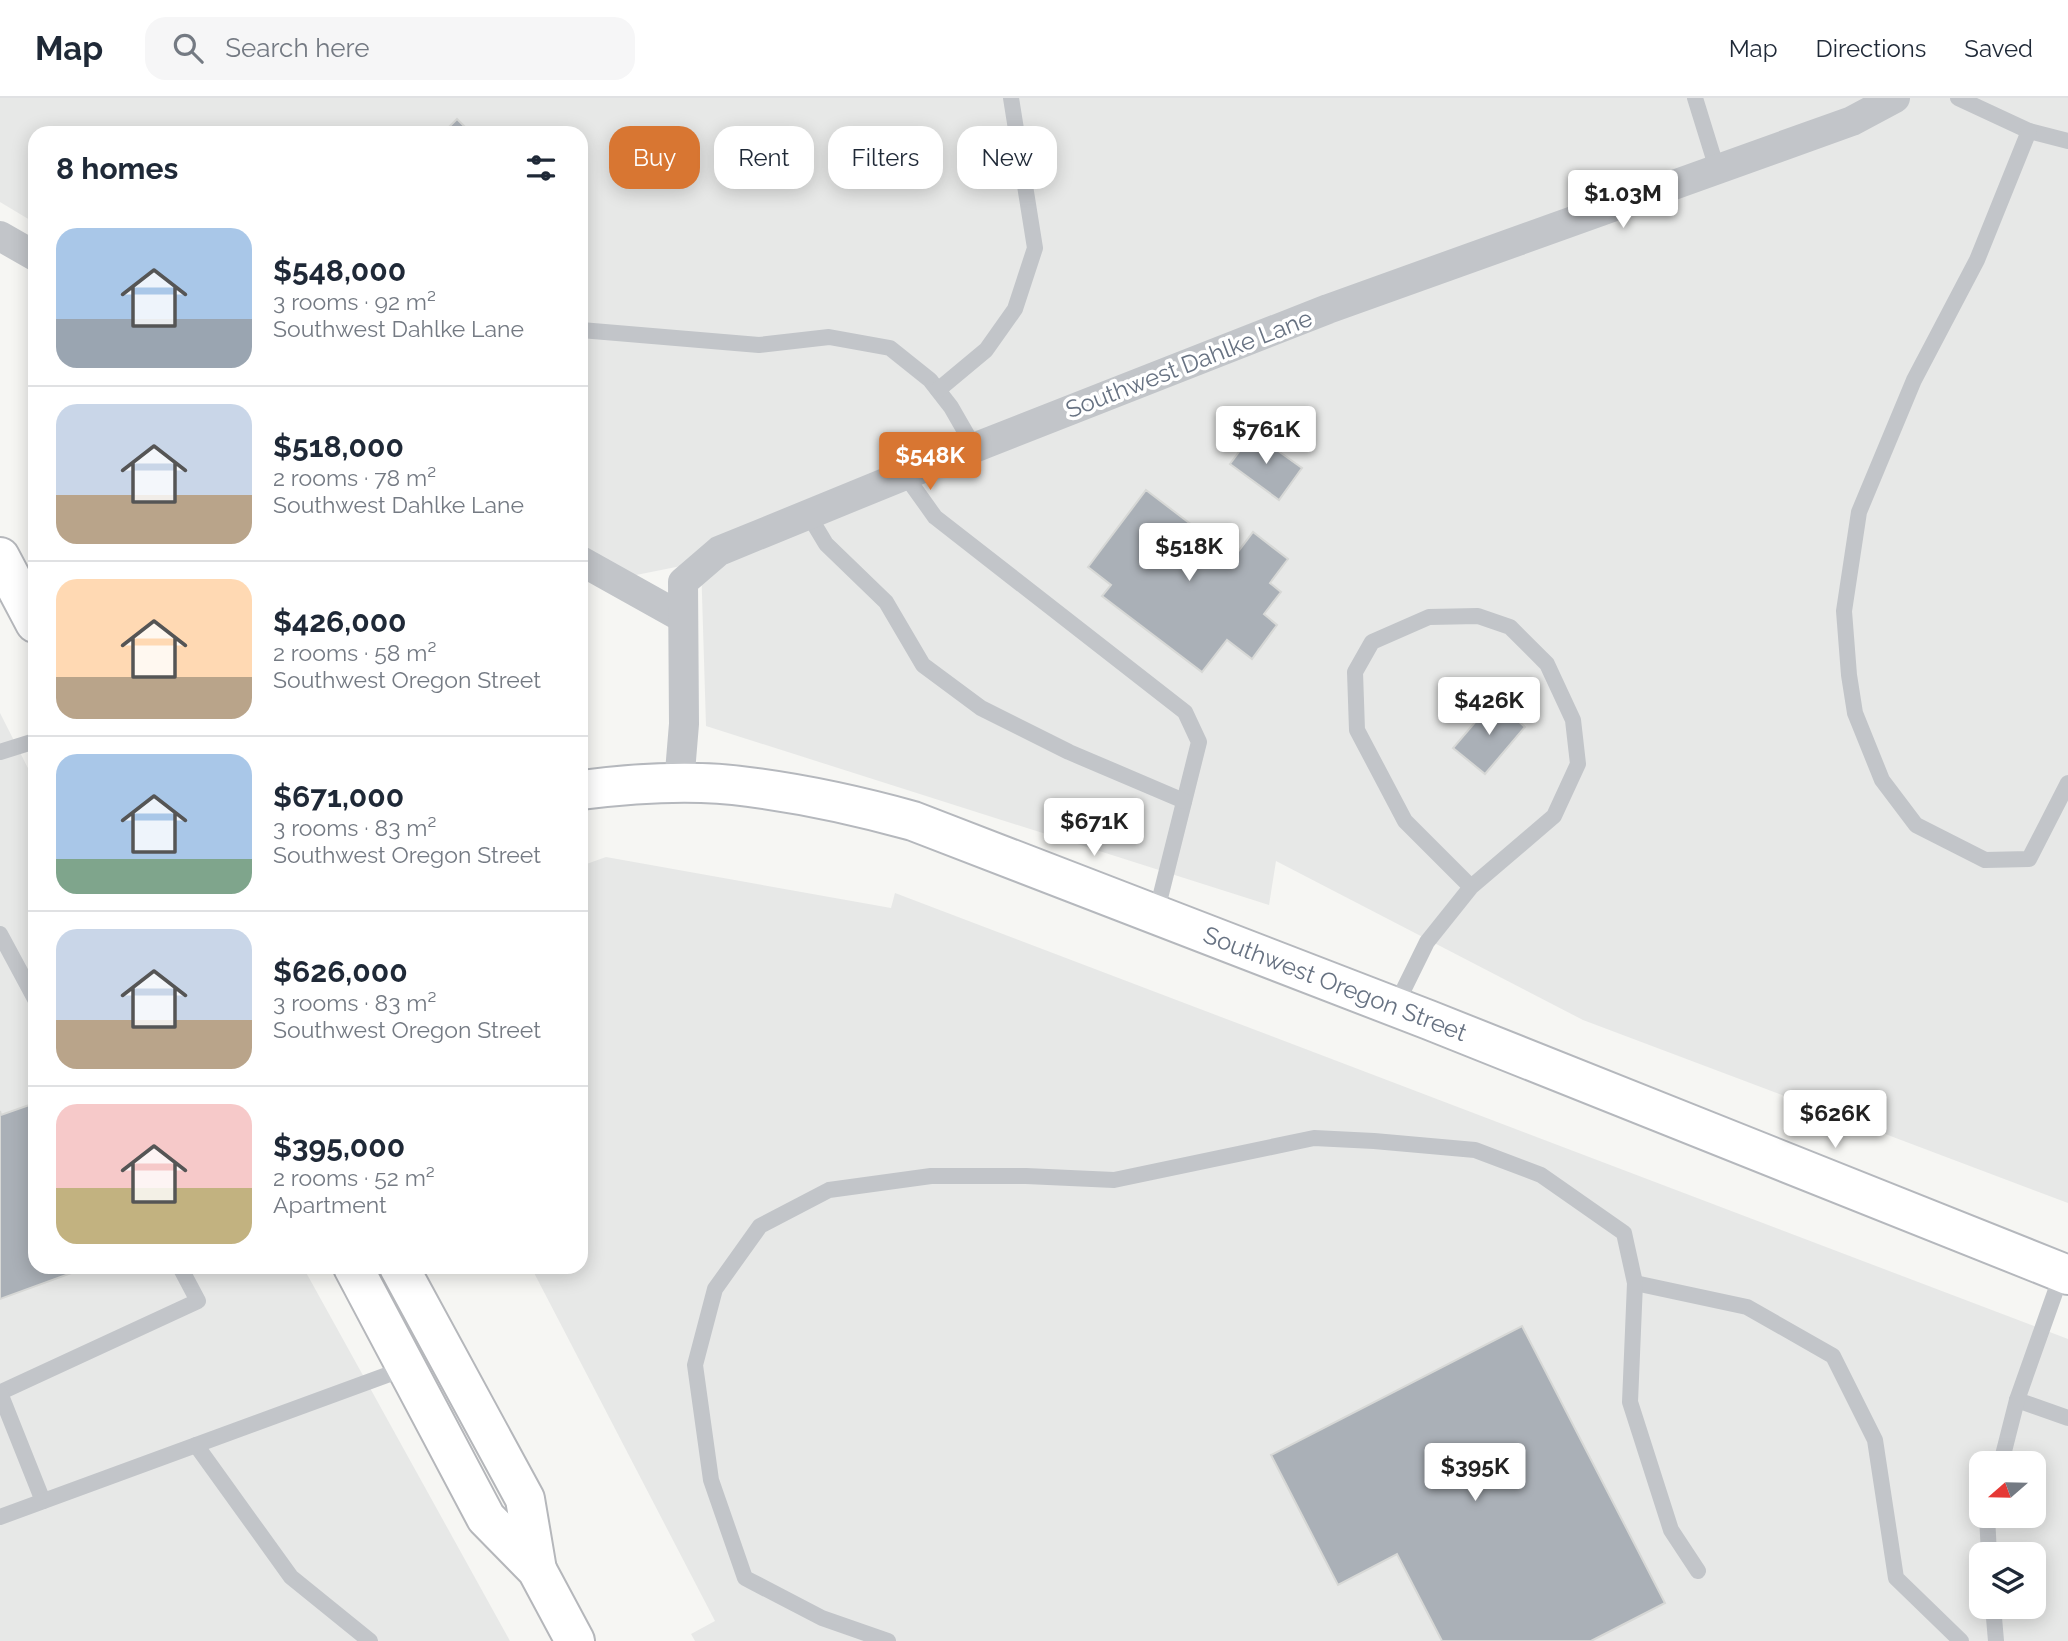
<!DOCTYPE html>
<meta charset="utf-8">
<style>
body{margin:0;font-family:Raleway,sans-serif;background:#f6f6f7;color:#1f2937;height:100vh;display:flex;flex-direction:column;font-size:26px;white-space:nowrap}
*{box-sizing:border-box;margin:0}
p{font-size:23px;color:#747a83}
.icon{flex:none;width:38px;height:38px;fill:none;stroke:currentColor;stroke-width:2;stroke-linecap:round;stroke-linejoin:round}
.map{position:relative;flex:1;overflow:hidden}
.panel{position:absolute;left:28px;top:28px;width:560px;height:1148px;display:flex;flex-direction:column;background:#fff;border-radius:21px;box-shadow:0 4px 18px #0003}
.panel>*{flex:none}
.guide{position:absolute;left:609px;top:28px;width:665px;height:63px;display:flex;gap:14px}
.needle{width:46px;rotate:250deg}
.fabs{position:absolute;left:1969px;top:1353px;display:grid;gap:14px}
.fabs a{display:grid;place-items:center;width:77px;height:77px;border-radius:14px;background:#fff;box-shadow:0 4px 18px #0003;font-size:35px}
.price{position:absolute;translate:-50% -60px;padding:0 16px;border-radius:7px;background:#fff;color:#222;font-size:23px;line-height:46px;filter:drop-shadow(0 2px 4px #0008)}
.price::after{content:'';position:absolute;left:50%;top:42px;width:21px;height:16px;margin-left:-10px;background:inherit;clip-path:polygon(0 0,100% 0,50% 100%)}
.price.selected{background:#d87632;color:#fff}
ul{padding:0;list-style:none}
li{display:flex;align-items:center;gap:21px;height:175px;padding:0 28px}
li+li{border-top:2px solid #e0e1e3}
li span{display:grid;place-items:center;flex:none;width:196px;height:140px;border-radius:21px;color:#555}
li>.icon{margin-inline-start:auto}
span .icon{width:84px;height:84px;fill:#fffc;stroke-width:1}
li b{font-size:30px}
h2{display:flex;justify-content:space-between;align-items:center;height:84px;padding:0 28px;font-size:30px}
.pill{padding:0 24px;border-radius:21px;background:#fff;box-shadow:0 4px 18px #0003;font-size:24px;line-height:63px}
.pill.selected{background:#d87632;color:#fff}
header{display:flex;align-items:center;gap:42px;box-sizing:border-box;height:98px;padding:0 35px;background:#fff;border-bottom:2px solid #e0e1e3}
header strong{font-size:33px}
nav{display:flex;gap:38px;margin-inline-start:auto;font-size:24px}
.search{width:490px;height:63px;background:#f6f6f7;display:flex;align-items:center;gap:18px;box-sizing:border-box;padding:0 24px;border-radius:21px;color:#747a83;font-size:26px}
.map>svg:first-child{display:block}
</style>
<header>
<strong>Map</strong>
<div class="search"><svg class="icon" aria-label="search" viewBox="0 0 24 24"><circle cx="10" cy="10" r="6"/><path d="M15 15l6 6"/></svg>Search here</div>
<nav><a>Map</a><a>Directions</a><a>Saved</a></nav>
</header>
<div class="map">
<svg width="2068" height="1543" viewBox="0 0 2068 1543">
<rect width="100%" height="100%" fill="#f6f6f3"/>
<g fill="#e7e8e7" fill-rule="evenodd">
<polygon points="0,0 2068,0 2068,1105 1583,922 1276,763 1269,807 706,628 701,464 611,482 581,463 581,35 35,35 35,125 0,104"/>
<polygon points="0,615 35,684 35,1169 303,1169 510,1543 0,1543"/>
<path d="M606,759L891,810L895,795L2068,1241V1543H695L691,1536L715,1523L531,1169H581V768ZM1981,1365H2034V1418H1981ZM1981,1456H2034V1508H1981Z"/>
</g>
<g fill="#aab0b7" stroke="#d7d8d6" stroke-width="2">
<polygon points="457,21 471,35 443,35"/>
<polygon points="1253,335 1302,370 1279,402 1230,366"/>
<polygon points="1146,392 1234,459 1253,434 1288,461 1270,485 1281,494 1264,516 1277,527 1252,561 1227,542 1202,574 1102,498 1111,487 1088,469"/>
<polygon points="1494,602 1525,629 1485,676 1453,650"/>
<polygon points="35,1005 35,1169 88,1169 0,1201 0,1013 1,1017"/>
<polygon points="1522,1228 1665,1505 1591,1543 1442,1543 1397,1456 1338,1487 1271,1357"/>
</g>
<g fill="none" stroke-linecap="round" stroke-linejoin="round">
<g stroke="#b5b8bd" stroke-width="42">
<path id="secondary" d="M581,692C636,685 694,681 749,689C804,696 859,708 913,723L1429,922L2068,1177"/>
</g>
<g stroke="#b5b7bb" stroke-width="42">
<g id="highway">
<polyline points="0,459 35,525"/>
<polyline points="353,1169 486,1420 537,1472 575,1543"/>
<polyline points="399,1169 525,1401 537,1472"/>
</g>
</g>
<g stroke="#c2c5c9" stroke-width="16">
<polyline points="1695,0 1717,71"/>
<polyline points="1958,0 2029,33 2068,43"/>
<polyline points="2029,33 1977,162 1914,282 1859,414 1844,513 1849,577 1855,615 1882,682 1916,727 1985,762 2029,761 2068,685"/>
<polyline points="581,232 759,247 829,239 890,250 930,282 951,309 974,349"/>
<polyline points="938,292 986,252 1015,211 1035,150 1011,0"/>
<polyline points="905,377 935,419 1185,614 1199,644 1156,816"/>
<polyline points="808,416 826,446 886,504 923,567 981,610 1069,654 1184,703"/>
<polyline points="0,654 35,643"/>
<polyline points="0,836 35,901"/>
<polyline points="1395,909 1427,844 1471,789 1554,718 1578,666 1573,622 1547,566 1510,529 1478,518 1429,519 1372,544 1355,574 1357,632 1405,723 1471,789"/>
<polyline points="1635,1185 1747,1209 1833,1258 1875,1342 1896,1480 1961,1543"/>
<polyline points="1,1294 198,1203 180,1169"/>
<polyline points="0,1295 43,1403"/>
<polyline points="2017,1302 2068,1320"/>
<polyline points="196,1347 291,1479 370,1543"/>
<polyline points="2001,1365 2017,1302 2062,1175"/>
<polyline points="1987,1418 1989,1456"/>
<polyline points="0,1419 406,1270"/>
<polyline points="1993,1508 1996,1543"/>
<polyline points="888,1543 822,1520 745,1480 711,1382 695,1267 715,1191 760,1128 829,1092 931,1078 1026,1078 1114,1082 1314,1040 1374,1043 1475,1052 1541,1077 1624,1135 1635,1185 1630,1304 1671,1432 1698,1473"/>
</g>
<g stroke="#c2c5c9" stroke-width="30">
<polyline points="0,138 35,158"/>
<polyline points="581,463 683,520"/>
<polyline points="679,686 684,626 683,484 719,453 905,377 1328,211 1852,23 1895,0"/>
</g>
<use href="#secondary" stroke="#fff" stroke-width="38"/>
<use href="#highway" stroke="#fff" stroke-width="38"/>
</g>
<g text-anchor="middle" stroke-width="7" stroke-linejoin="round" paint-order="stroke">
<g font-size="24" fill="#677282" stroke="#fff">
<text transform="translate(1189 266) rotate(-21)" y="8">Southwest Dahlke Lane</text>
<text transform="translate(1335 886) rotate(21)" y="8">Southwest Oregon Street</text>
</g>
</g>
</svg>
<div class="fabs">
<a><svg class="needle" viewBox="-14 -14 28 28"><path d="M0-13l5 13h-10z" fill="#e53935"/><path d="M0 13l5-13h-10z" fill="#747a83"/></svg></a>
<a><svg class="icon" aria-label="layers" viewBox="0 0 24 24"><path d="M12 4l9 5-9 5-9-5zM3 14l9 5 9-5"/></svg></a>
</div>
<b class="price" style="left:1623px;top:132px">$1.03M</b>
<b class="price" style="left:1266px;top:368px">$761K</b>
<b class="price selected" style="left:930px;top:394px">$548K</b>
<b class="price" style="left:1189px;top:485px">$518K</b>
<b class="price" style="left:1489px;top:639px">$426K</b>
<b class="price" style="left:1094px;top:760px">$671K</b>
<b class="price" style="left:1835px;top:1052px">$626K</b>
<b class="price" style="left:1475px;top:1405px">$395K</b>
<div class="guide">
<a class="pill selected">Buy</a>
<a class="pill">Rent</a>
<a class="pill">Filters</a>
<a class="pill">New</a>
</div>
<section class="panel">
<h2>8 homes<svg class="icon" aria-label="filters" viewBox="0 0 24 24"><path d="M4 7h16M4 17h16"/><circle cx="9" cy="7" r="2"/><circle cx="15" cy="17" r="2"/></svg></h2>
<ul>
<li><span style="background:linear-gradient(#a9c7e8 65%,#9aa5b1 0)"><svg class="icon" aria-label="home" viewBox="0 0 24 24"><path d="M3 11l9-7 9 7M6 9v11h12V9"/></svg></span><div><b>$548,000</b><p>3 rooms · 92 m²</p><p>Southwest Dahlke Lane</p></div></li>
<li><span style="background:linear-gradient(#c9d6e8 65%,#b9a48a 0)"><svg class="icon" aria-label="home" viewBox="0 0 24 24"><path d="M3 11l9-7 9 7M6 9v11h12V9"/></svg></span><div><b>$518,000</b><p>2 rooms · 78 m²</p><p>Southwest Dahlke Lane</p></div></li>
<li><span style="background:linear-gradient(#ffd9b3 70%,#b9a48a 0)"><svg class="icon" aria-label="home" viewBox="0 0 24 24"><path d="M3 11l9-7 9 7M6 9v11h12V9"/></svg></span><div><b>$426,000</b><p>2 rooms · 58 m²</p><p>Southwest Oregon Street</p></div></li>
<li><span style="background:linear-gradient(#a9c7e8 75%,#7fa58c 0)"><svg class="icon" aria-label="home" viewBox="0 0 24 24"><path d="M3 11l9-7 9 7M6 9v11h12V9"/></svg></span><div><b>$671,000</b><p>3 rooms · 83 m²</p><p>Southwest Oregon Street</p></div></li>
<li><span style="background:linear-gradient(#c9d6e8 65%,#b9a48a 0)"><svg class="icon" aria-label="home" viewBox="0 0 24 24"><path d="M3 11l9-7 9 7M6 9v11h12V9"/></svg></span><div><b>$626,000</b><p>3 rooms · 83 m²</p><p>Southwest Oregon Street</p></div></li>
<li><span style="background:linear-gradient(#f6c9c9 60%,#c2b280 0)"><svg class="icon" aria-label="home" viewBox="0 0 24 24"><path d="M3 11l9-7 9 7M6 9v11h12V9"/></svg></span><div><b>$395,000</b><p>2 rooms · 52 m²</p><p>Apartment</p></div></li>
</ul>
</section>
</div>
